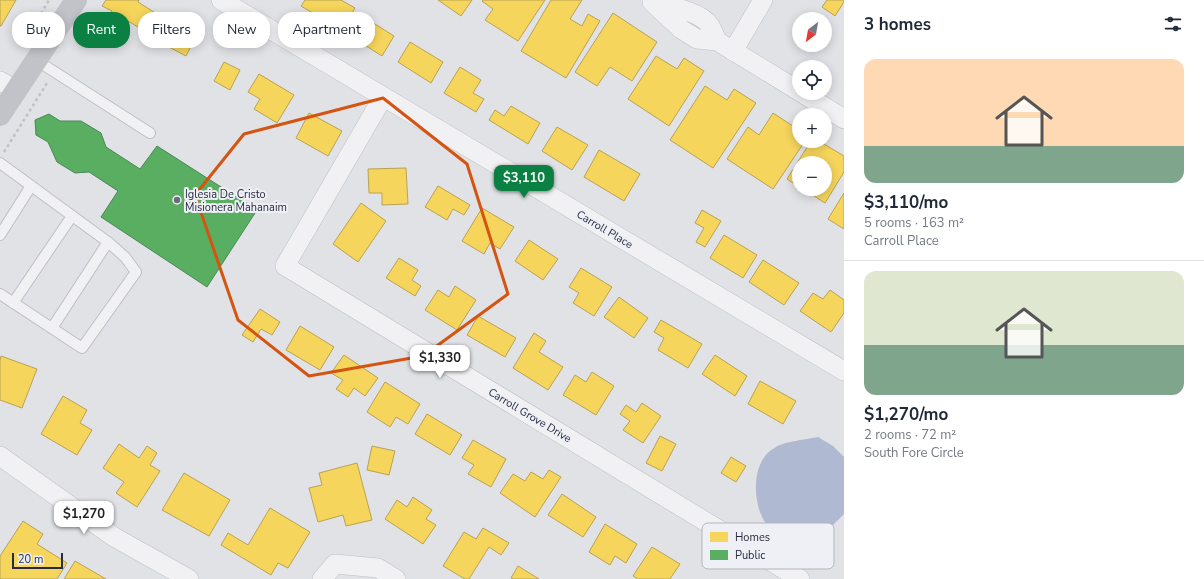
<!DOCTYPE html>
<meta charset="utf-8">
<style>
body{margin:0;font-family:"Nunito Sans",sans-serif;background:#f2f2f3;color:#1f2937;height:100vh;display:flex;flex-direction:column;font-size:15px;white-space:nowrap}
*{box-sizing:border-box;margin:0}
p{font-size:13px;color:#747a83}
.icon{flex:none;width:22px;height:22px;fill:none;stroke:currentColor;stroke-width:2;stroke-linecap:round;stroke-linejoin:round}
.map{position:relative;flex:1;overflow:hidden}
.details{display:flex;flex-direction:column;background:#fff;width:360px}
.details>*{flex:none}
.hud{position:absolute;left:12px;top:12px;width:380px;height:36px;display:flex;gap:8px}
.needle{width:26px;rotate:211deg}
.fabs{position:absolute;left:792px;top:12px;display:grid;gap:8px}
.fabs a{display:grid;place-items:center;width:40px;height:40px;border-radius:50%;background:#fff;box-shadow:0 2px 10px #0003;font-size:20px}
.scale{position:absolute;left:12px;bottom:10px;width:51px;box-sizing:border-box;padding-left:4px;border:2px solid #282c40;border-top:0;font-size:11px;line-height:14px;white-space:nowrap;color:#282c40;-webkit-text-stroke:3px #eef0f6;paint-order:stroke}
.price{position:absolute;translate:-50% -34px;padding:0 9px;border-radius:8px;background:#fff;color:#222;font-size:13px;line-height:26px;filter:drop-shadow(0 1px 2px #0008)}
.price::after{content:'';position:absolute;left:50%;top:24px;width:12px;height:9px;margin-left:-6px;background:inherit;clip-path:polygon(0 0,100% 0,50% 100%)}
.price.on{background:#0b8043;color:#fff}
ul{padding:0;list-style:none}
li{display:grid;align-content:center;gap:8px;height:212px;padding:0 20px}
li+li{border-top:1px solid #e0e1e3}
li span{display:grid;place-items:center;height:124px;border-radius:12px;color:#555}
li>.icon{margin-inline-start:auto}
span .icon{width:72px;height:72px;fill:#fffc;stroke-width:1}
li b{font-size:17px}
h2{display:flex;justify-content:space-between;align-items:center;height:48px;padding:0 20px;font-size:17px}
.tag{padding:0 14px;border-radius:16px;background:#fff;box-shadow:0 2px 10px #0003;font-size:14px;line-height:36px}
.tag.on{background:#0b8043;color:#fff}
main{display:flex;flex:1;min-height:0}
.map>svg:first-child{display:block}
</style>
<main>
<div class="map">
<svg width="844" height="579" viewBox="0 0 844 579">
<rect width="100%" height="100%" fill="#e1e2e6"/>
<path fill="#afb9d2" d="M818,437L833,446L844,457V514L825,533L796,543L775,537C768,528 760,516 758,505C753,485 756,457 776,447C783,442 808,439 818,437Z"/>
<g fill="#f6d55c" stroke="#b8a254">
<polygon points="0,0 16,0 1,26 0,26"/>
<polygon points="106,0 139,0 138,2 154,12 143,30 128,21 124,28 107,18 112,11 102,6"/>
<polygon points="305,0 341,0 355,8 341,30 301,6"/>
<polygon points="438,0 472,0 461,16"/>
<polygon points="483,0 545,0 518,41 485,20 493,9 482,1"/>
<polygon points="551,0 582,0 570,19 582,26 588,14 600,21 566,78 521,51"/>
<polygon points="827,0 844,0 844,2 835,16 822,7"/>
<polygon points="613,13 657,42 632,81 610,67 597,86 575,72"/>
<polygon points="367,19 394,36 382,56 355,39"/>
<polygon points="177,22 198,33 186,56 165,45"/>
<polygon points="410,42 443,62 431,83 398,62"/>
<polygon points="656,56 677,69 684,58 704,71 669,126 628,99"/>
<polygon points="224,62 240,70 230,90 214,81"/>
<polygon points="460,67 481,80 473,93 484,99 476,112 444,93"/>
<polygon points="259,74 294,95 277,123 254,109 260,99 248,92"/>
<polygon points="705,86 727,100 734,89 756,103 713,168 670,140"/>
<polygon points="511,106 540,123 528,144 489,120 495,110 504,116"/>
<polygon points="309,113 342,131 328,156 296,138"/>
<polygon points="773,113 799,130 799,141 805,141 773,189 727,159 748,127 759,135"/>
<polygon points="557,127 588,145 572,170 542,151"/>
<polygon points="811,141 819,141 844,156 844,172 825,203 803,189 825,189 825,163 799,163 799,187 787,179"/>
<polygon points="599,150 640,174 624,201 584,177"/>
<polygon points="406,168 408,204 382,205 382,193 369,193 368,169"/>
<polygon points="438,186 470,205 464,215 453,209 447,220 425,207"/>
<polygon points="844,193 844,229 828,219"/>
<polygon points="361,203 386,221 358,262 333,244"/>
<polygon points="482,208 514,227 500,249 490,243 484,254 462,241"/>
<polygon points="702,210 721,221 705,247 696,242 704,228 695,223"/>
<polygon points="724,235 757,255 743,278 710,258"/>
<polygon points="529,240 558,259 543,280 515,261"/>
<polygon points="399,258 418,270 412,280 421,286 415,296 386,278"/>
<polygon points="763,260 799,283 784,305 749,282"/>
<polygon points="581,268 612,287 594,316 573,303 579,293 569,287"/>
<polygon points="455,286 476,300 457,330 425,310 438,290 449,297"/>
<polygon points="830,290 844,300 844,313 831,332 800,311 813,293 823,299"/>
<polygon points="619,297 648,318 634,338 604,317"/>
<polygon points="260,309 280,322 272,335 261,329 253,342 242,335"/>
<polygon points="478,316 516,338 505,357 467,335"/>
<polygon points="661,320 702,344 688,368 658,350 664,338 654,332"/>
<polygon points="300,326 334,347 320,370 286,350"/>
<polygon points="534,333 546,341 539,352 563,367 548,390 513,368"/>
<polygon points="344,355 378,378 365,396 354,388 348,397 336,389 343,380 331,373"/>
<polygon points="715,355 747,376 735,396 702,374"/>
<polygon points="1,356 37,369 22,408 0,400 0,360"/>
<polygon points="592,372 614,386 596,415 563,395 575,375 586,382"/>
<polygon points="760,381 796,401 783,424 748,404"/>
<polygon points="385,382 420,404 408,424 396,417 390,427 367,412"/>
<polygon points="63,396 87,410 80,423 92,430 77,455 41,434"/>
<polygon points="642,403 661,416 643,443 623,430 630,421 620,414 626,405 636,412"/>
<polygon points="427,414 462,435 450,455 415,434"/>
<polygon points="660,436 676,444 662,471 646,463"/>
<polygon points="473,440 506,459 491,487 468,474 474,465 462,458"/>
<polygon points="119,444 139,458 147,446 157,453 150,465 160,471 137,507 116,493 124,482 103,468"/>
<polygon points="372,446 395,451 389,475 367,470"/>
<polygon points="731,457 746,466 736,482 721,473"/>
<polygon points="357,463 372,520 346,526 343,515 318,522 309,488 322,485 319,473"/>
<polygon points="549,470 561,477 535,517 500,493 513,474 525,481 531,472 543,479"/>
<polygon points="184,473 230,500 209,536 162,510"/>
<polygon points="562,494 596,517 583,537 548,515"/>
<polygon points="413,497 432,510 426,519 436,525 423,544 385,519 397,500 407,507"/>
<polygon points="270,508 310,532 288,568 278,563 271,575 221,545 228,533 248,545"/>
<polygon points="23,521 43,534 37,544 67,563 57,579 0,579 0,556"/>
<polygon points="605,524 637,544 626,563 615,556 610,565 589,552"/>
<polygon points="483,528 509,543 501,555 489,547 469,579 465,579 443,566 464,532 476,539"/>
<polygon points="652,547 680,564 670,579 638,579 633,576"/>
<polygon points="75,561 106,579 64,579"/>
<polygon points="518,566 539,579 513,579 511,578"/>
</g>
<polygon fill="#5aae61" stroke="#4b8757" points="49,114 60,121 81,121 101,133 106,147 140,169 157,146 257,210 207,287 101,217 118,191 89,172 75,173 57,162 48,142 36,135 35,120"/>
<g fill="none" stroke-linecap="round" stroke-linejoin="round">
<g stroke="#bebfc4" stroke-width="12">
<g id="service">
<polyline points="36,60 150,133"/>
<polyline points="0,163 108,242 125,257 136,272 82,348 0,294"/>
<polyline points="0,235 31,186"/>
<polyline points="13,303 72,216"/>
<polyline points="52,328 108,242"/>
</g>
</g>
<g stroke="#bebfc4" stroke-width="20">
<g id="minor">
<polyline points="221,0 844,371"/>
<path d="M717,41C715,36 713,31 710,26C701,11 668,6 652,2L681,29L697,39L717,41L799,91"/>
<polyline points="733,51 763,0"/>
<polyline points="0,81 16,90"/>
<polyline points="802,93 844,119"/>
<polyline points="383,97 285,266 800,579"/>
<polyline points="0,456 114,537 189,579"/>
<polyline points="322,579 335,564 378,568 396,579"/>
</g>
</g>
<g stroke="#c0c1c7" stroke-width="2.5" stroke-dasharray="3 3" stroke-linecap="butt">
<polyline points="35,24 49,0"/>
<polyline points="4,152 47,83"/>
</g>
<use href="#service" stroke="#f1f1f3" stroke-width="10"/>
<use href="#minor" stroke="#f1f1f3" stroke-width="19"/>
<polyline stroke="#c2c3c9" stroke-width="22" points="0,115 76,0"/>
</g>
<path fill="none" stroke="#d55411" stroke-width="3" stroke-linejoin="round" d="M383,98L467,164L508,294L423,356L309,376L238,320L195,195L244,134Z"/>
<circle fill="#696c7a" stroke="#eef0f6" stroke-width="1.5" cx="177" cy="200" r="4"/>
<g text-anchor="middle" stroke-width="4" stroke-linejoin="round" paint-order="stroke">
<g font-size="11" fill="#282c40" stroke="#eef0f6" text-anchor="start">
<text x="185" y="198">Iglesia De Cristo<tspan x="185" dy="13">Misionera Mahanaim</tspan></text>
</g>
<g font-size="11" fill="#282c40" stroke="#eef0f6">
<text transform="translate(605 229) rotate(31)" y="4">Carroll Place</text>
<text transform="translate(530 415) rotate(31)" y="4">Carroll Grove Drive</text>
</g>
</g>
<rect x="702" y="523" width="132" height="46" rx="6" fill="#eef0f6" stroke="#b3b5bf" stroke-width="1"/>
<rect x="710" y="532" width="18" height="10" fill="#f6d55c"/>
<rect x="710" y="550" width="18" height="10" fill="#5aae61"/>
<g font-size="11" fill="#282c40">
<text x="735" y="541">Homes</text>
<text x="735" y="559">Public</text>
</g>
</svg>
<div class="fabs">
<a><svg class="needle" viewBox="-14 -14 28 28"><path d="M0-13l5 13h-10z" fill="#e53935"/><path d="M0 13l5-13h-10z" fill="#747a83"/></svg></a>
<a><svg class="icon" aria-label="locate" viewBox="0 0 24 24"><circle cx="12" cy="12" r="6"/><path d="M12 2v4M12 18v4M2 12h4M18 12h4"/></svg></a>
<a>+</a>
<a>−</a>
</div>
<div class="scale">20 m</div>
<b class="price on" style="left:524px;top:199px">$3,110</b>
<b class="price" style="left:440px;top:379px">$1,330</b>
<b class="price" style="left:84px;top:535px">$1,270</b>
<div class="hud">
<a class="tag">Buy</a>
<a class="tag on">Rent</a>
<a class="tag">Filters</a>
<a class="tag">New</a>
<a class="tag">Apartment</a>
</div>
</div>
<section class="details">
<h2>3 homes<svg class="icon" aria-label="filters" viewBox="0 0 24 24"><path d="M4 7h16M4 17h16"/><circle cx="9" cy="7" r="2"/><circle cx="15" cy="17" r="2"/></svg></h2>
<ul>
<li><span style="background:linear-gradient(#ffd9b3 70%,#7fa58c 0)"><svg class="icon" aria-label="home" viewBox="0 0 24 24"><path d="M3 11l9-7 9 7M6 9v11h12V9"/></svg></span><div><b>$3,110/mo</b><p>5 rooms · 163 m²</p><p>Carroll Place</p></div></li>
<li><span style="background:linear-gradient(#dfe7d0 60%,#7fa58c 0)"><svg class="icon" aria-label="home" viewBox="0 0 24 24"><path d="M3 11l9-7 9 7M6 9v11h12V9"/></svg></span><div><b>$1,270/mo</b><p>2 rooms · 72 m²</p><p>South Fore Circle</p></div></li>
</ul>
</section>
</main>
